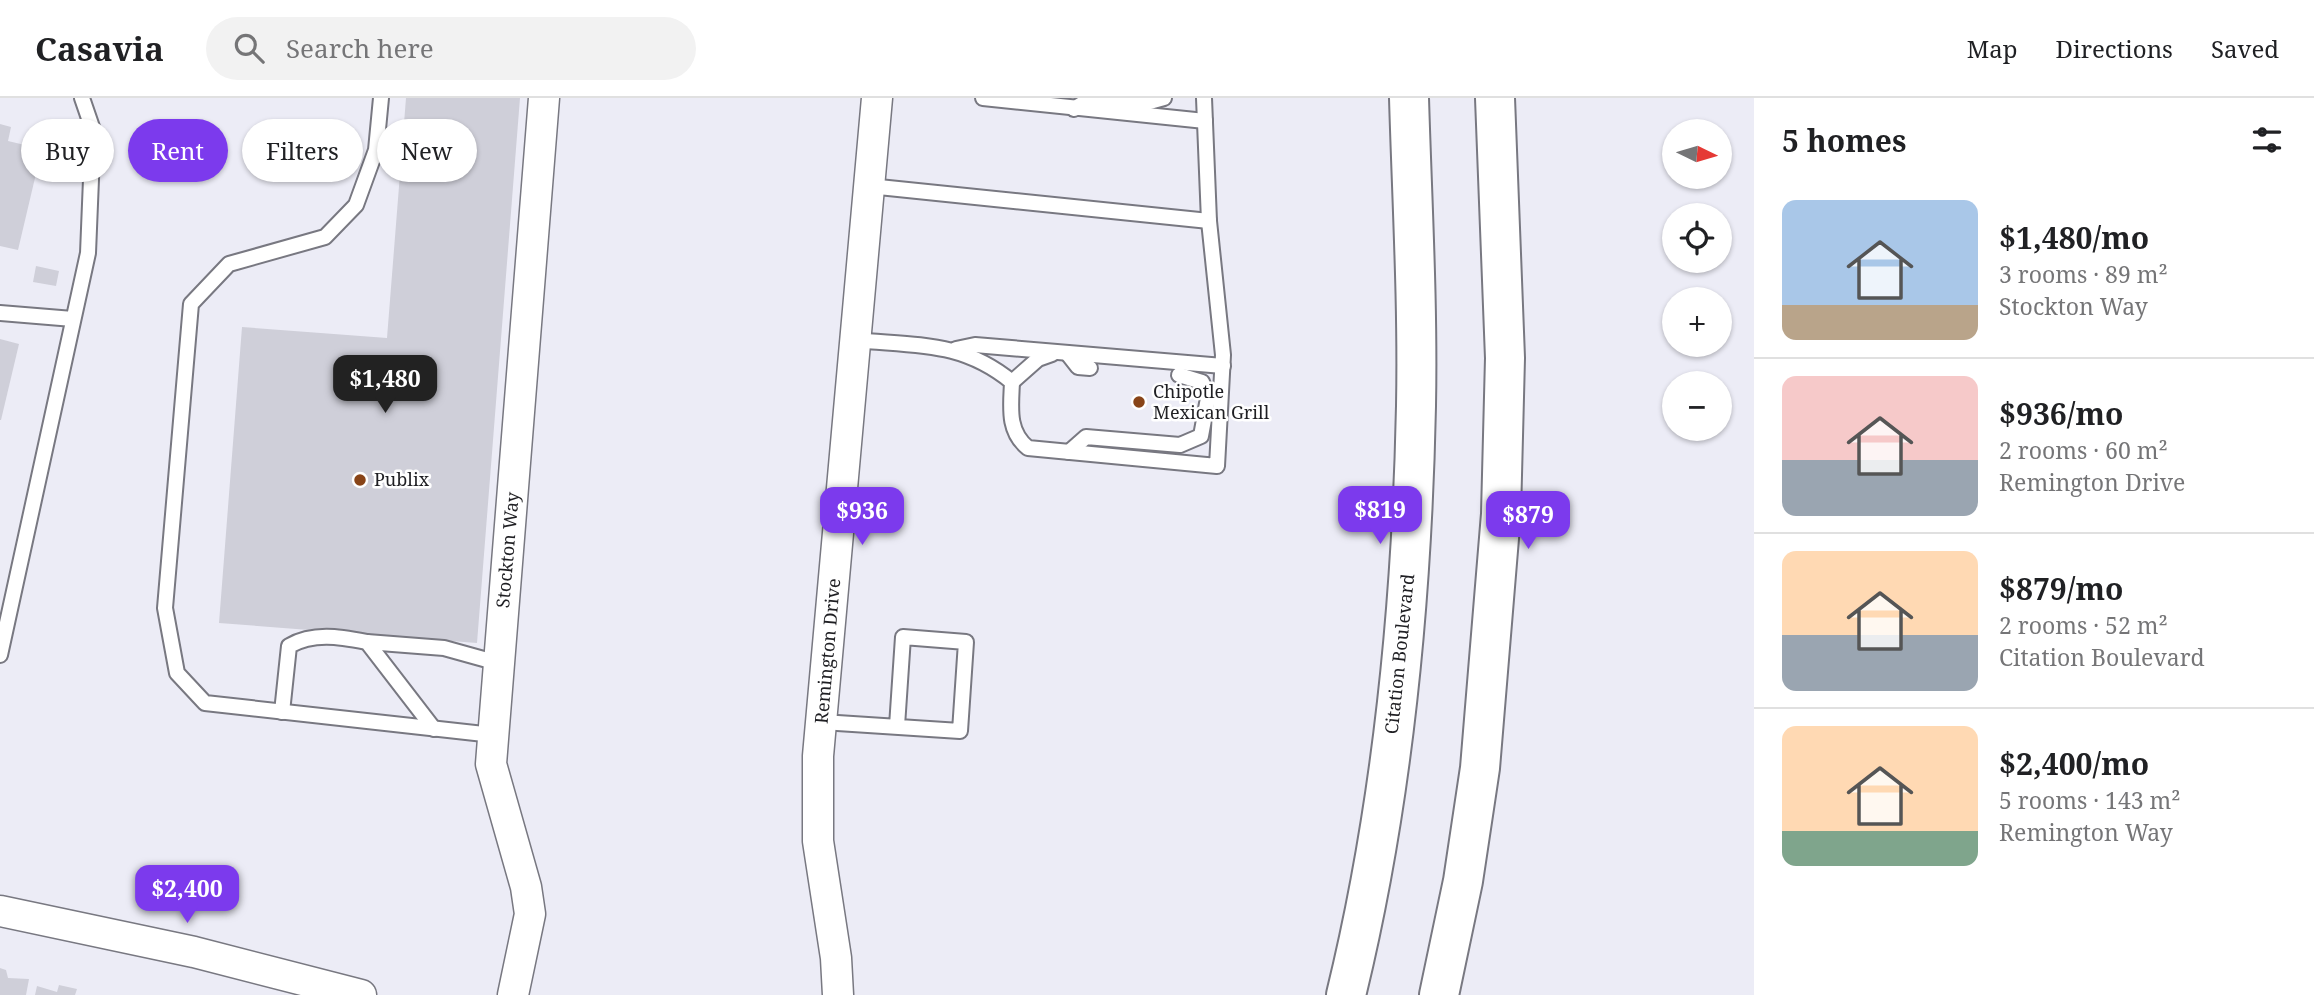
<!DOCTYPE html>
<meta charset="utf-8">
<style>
body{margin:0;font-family:"Noto Serif",serif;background:#f2f2f2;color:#202124;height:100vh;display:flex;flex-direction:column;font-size:26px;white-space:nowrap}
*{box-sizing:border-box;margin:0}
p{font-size:23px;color:#757577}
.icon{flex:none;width:38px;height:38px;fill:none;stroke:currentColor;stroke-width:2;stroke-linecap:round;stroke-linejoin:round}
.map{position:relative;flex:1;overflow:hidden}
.drawer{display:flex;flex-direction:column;background:#fff;width:560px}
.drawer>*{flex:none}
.top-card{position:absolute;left:21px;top:21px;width:665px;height:63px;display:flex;gap:14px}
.needle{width:46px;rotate:95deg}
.buttons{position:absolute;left:1662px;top:21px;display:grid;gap:14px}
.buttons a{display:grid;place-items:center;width:70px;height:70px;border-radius:50%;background:#fff;box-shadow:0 2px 5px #0004;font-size:35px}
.price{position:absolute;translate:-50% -60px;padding:0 16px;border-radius:14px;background:#7c3aed;color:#fff;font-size:23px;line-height:46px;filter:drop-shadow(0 2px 4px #0008)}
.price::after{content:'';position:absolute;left:50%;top:42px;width:21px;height:16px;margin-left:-10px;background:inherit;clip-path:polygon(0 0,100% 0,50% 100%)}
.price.active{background:#222;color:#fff}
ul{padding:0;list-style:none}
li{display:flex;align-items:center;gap:21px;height:175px;padding:0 28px}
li+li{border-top:2px solid #e0e0e0}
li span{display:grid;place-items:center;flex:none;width:196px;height:140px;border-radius:14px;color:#555}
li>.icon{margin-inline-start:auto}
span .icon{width:84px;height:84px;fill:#fffc;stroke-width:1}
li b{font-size:30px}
h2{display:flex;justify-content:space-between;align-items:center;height:84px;padding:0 28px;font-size:30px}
.pill{padding:0 24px;border-radius:32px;background:#fff;box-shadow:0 2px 5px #0004;font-size:24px;line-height:63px}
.pill.active{background:#7c3aed;color:#fff}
header{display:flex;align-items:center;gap:42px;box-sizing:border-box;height:98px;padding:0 35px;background:#fff;border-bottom:2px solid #e0e0e0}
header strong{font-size:33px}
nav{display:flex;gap:38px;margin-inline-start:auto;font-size:24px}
.search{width:490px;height:63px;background:#f2f2f2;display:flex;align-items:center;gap:18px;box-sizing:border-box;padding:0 24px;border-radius:38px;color:#757577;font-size:26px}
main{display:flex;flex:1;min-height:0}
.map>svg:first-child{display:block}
</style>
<header>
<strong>Casavia</strong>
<div class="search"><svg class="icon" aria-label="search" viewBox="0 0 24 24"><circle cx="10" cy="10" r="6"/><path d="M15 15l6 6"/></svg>Search here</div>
<nav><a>Map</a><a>Directions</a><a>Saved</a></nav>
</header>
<main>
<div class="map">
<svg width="1754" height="897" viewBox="0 0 1754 897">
<rect width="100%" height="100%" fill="#ececf6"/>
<g fill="#cfcfd9">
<polygon points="406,0 520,0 477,545 219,525 242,229 387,240"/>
<polygon points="0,26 11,29 8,43 29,48 27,60 39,63 18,152 0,148"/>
<polygon points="36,168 59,173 56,188 33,184"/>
<polygon points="0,241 19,246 1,322 0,322"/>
<polygon points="0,870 6,872 8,880 29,881 26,897 0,897"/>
<polygon points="59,887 77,891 75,897 35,897 37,888 57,894"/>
</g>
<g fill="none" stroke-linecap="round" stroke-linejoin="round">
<g stroke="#787881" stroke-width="18">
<g id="service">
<polyline points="381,0 376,52 356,107 325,139 229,166 191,206 165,510 177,575 205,605 493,637"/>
<polyline points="983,0 1205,23"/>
<polyline points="1074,11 1091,0 1146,5 1164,0"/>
<polyline points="869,88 1209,123 1204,0"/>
<polyline points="0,215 73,221"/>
<path d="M855,242C917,248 962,243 1012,284C1011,309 1007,333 1028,350L1217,368L1223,257L1209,123"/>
<polyline points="956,251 975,247 1223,268"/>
<polyline points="1067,255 1078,269 1090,270"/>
<polyline points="1012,284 1038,261 1052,256"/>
<polyline points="1069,354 1086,339 1180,347 1201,338 1208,300 1202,284 1179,277"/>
<polyline points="367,544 444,550 498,565"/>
<polyline points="0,557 88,155 93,32 82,0"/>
<path d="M282,614L289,548C314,534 340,539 367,544L434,631"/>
<polyline points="822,624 960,633 966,544 903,539 897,628"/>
</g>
</g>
<g stroke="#787881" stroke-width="33">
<g id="minor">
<polyline points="0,813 194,854 361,897"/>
<polyline points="513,897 530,816 526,789 491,666 544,0"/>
<polyline points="838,897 836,860 818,743 818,658 877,0"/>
</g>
</g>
<g stroke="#787881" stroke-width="42">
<g id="secondary">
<path d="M1346,897C1393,705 1412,506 1416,308C1418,206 1412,102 1409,0"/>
<polyline points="1439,897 1463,783 1480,670 1501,416 1505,260 1495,0"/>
</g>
</g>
<use href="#service" stroke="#fff" stroke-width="14"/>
<use href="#minor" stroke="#fff" stroke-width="30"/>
<use href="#secondary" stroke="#fff" stroke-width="38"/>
</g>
<g fill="#884418" stroke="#fff" stroke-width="2.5">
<circle cx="1139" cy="304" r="7"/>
<circle cx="360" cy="382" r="7"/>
</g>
<g text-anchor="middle" stroke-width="5" stroke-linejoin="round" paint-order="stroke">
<g font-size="18" fill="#1f1f23" stroke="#fff" text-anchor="start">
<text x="1153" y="300">Chipotle<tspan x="1153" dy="21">Mexican Grill</tspan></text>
<text x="374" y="388">Publix</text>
</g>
<g font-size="18" fill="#1f1f23" stroke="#fff">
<text transform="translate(508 452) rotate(-85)" y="6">Stockton Way</text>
<text transform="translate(828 553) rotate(-85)" y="6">Remington Drive</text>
<text transform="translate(1400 556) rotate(-84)" y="6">Citation Boulevard</text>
</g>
</g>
</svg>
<div class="buttons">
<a><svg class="needle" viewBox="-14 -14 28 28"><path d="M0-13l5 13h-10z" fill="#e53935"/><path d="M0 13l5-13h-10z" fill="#757577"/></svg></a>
<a><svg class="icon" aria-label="locate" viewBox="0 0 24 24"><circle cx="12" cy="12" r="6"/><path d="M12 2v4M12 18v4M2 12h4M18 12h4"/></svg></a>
<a>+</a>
<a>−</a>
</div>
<b class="price active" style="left:385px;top:317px">$1,480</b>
<b class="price" style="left:1380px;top:448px">$819</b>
<b class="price" style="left:862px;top:449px">$936</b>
<b class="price" style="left:1528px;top:453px">$879</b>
<b class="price" style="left:187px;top:827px">$2,400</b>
<div class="top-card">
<a class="pill">Buy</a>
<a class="pill active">Rent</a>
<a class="pill">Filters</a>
<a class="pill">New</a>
</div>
</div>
<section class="drawer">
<h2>5 homes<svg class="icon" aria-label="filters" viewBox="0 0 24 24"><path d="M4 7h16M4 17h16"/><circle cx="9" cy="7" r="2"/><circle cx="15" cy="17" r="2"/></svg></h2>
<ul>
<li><span style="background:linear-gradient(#a9c7e8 75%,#b9a48a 0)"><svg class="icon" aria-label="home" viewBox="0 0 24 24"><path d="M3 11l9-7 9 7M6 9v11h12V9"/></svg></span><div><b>$1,480/mo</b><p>3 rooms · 89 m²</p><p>Stockton Way</p></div></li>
<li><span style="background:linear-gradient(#f6c9c9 60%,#9aa5b1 0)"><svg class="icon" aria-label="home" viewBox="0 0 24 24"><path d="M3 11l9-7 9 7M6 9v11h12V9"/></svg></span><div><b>$936/mo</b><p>2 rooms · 60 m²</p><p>Remington Drive</p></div></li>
<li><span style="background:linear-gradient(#ffd9b3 60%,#9aa5b1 0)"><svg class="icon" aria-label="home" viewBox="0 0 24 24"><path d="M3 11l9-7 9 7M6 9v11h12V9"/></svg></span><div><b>$879/mo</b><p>2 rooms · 52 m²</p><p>Citation Boulevard</p></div></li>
<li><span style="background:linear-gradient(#ffd9b3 75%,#7fa58c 0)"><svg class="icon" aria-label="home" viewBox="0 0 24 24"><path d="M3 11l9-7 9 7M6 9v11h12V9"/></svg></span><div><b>$2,400/mo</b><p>5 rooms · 143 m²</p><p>Remington Way</p></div></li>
</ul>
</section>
</main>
